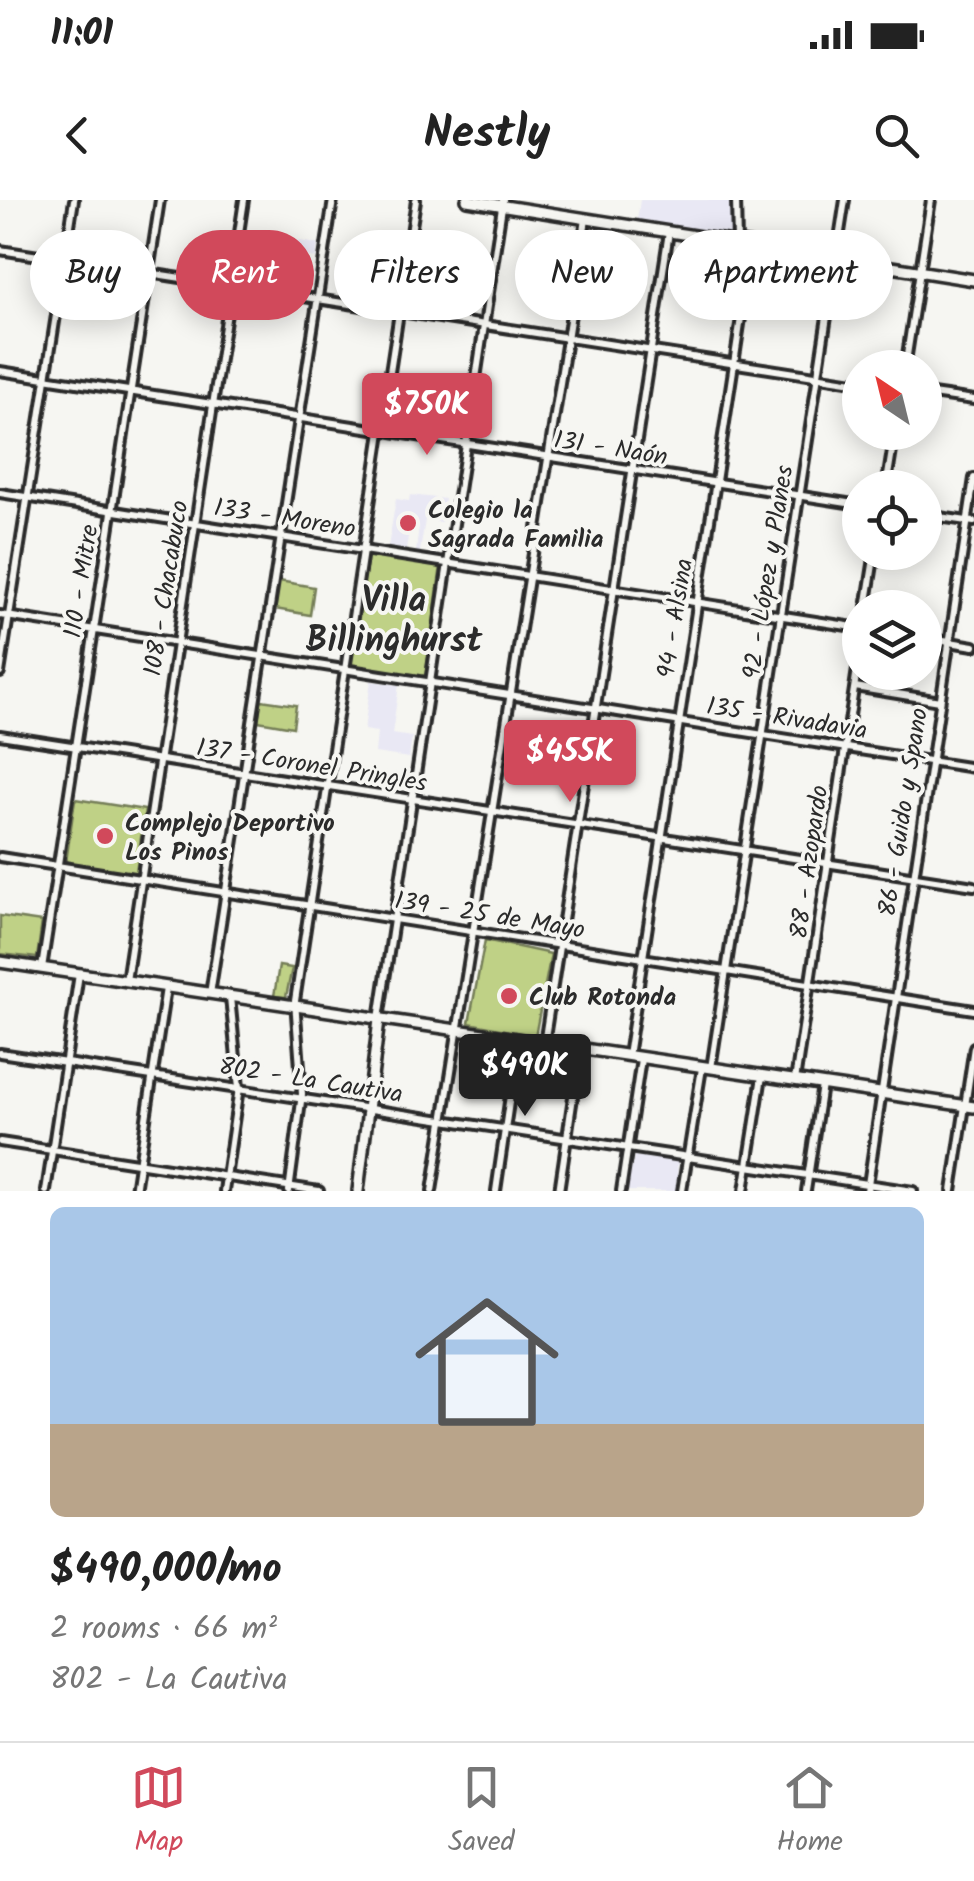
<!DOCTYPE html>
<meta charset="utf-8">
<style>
body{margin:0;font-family:Kalam,sans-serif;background:#f2f2f2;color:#222;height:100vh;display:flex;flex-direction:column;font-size:38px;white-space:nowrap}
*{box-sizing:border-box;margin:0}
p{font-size:32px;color:#767676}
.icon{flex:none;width:55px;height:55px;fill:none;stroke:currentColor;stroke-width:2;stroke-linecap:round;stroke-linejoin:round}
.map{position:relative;height:991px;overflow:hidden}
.details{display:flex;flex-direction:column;background:#fff;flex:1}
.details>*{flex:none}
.guide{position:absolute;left:30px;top:30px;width:915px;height:90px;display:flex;gap:20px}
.needle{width:65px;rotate:325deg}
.controls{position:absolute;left:842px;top:150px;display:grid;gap:20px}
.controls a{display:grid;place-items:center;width:100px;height:100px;border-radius:50%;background:#fff;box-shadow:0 5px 25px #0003;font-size:50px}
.price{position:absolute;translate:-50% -85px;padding:0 22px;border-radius:10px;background:#d1495b;color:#fff;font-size:32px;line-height:65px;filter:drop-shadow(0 2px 5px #0008)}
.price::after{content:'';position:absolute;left:50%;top:60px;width:30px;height:22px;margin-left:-15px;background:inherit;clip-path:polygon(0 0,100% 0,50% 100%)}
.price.current{background:#222;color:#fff}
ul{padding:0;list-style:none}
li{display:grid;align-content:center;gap:20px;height:530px;padding:0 50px}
li span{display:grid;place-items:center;height:310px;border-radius:15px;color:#555}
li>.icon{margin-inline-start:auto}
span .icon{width:180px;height:180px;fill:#fffc;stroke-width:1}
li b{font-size:42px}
.tag{padding:0 35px;border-radius:45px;background:#fff;box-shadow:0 5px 25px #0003;font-size:35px;line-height:90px}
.tag.current{background:#d1495b;color:#fff}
.status{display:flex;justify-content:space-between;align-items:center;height:70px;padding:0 50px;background:#fff;direction:ltr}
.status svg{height:28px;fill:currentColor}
header{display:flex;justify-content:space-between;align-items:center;height:130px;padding:0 50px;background:#fff;font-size:45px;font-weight:800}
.menu{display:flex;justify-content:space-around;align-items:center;height:140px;border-top:2px solid #e0e0e0;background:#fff;font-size:28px;color:#767676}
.menu a{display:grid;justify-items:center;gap:5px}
.menu .current{color:#d1495b}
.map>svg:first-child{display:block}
</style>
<div class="status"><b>11:01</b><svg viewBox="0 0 49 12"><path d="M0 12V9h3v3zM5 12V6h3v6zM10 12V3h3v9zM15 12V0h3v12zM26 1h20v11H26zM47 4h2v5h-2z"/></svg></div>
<header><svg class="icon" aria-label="back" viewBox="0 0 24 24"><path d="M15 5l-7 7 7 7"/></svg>Nestly<svg class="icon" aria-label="search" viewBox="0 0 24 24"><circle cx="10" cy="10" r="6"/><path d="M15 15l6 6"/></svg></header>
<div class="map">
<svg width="974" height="991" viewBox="0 0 974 991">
<rect width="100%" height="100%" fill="#f6f6f2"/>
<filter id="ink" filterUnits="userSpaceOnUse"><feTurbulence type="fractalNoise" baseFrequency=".01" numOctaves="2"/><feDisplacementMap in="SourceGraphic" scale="20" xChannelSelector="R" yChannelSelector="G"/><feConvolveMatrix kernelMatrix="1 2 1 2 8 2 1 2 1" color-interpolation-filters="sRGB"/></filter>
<g filter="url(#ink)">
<g fill="#e9e8f4">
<polygon points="640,0 730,0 731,34 637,20"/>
<polygon points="282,38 318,44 316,58 280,52"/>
<polygon points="410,295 445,299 441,322 425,320 420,352 416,352 419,325 410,324 406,350 388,347 396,299 409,301"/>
<polygon points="371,481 399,485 392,534 412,537 409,558 375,553 377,532 364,530"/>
<polygon points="634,956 678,962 676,991 627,991"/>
</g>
<g fill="#bfd186" stroke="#757e58" stroke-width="2.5">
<polygon points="365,355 441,366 425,479 348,468"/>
<polygon points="279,381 314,387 310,415 275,409"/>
<polygon points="261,500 296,505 293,527 258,521"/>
<polygon points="75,599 145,610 136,673 66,662"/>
<polygon points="0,716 42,722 37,758 0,754"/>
<polygon points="485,740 551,754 535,836 469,823"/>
<polygon points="279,766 292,768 286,797 274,796"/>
</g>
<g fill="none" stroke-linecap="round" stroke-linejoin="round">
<g stroke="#2b2b2b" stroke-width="14">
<g id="street">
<polyline points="736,0 737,43"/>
<polyline points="0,50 860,183"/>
<polyline points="905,168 931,0"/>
<polyline points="0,171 860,305"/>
<polyline points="925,193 974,200"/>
<polyline points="886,288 895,232"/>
<polyline points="0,293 860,428"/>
<polyline points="925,315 974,322"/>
<polyline points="866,408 875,352"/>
<polyline points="0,415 974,568"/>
<polyline points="925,438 974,446"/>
<polyline points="0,473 74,0"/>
<polyline points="855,487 940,501"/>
<polyline points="0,535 974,686"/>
<polyline points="0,657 974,810"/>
<polyline points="42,768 160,0"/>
<polyline points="126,781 244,0"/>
<polyline points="210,794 333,0"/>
<polyline points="379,819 503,0"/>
<polyline points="544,844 669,32"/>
<polyline points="0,853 913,991"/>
<polyline points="628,856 752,46"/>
<polyline points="711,868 845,0"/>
<polyline points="795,881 860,449"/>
<polyline points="0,942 319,991"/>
<polyline points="46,991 79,774"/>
<polyline points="135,991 166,788"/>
<polyline points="224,991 239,888 230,797"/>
<polyline points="289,991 302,894 295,801 416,0"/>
<polyline points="432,991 586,19"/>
<polyline points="496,991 518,841"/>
<polyline points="559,991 580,850"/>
<polyline points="621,991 641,859"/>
<polyline points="682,991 702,868"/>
<polyline points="744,991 762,876"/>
<polyline points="806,991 822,885"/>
<polyline points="867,991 974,278"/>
<polyline points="952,991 974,847"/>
</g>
</g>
<g stroke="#2b2b2b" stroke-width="16">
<g id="secondary">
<polyline points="467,0 974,80"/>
<polyline points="0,762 974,907"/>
<polyline points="358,991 379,820"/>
</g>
</g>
<use href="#street" stroke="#f6f6f2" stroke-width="6"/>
<use href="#secondary" stroke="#f6f6f2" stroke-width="9"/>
</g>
</g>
<g fill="#d1495b" stroke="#f6f6f2" stroke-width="4">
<circle cx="408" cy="323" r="10"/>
<circle cx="105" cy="636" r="10"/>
<circle cx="509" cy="796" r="10"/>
</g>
<g text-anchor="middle" stroke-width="8" stroke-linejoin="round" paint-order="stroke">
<g font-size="25" fill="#2b2b2b" stroke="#f6f6f2">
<text transform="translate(611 247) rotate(9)" y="9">131 - Naón</text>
<text transform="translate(285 317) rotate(9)" y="9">133 - Moreno</text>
<text transform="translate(767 372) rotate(-81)" y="9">92 - López y Planes</text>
<text transform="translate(80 381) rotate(-81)" y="9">110 - Mitre</text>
<text transform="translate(165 388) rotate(-81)" y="9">108 - Chacabuco</text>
<text transform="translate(674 418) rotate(-81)" y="9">94 - Alsina</text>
<text transform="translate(787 517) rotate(9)" y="9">135 - Rivadavia</text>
<text transform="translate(312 564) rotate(9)" y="9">137 - Coronel Pringles</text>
<text transform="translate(902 612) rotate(-81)" y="9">86 - Guido y Spano</text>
<text transform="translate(808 662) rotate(-82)" y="9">88 - Azopardo</text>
<text transform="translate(490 714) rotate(9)" y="9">139 - 25 de Mayo</text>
<text transform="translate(311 879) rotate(9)" y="9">802 - La Cautiva</text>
</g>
<g font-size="25" font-weight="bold" fill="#2b2b2b" stroke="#f6f6f2" text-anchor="start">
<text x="428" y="318">Colegio la<tspan x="428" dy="29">Sagrada Familia</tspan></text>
<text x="125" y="631">Complejo Deportivo<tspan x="125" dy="29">Los Pinos</tspan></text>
<text x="529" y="805">Club Rotonda</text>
</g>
<g font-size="35" font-weight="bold" fill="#2b2b2b" stroke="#f6f6f2">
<text x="394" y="411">Villa<tspan x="394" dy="40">Billinghurst</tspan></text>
</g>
</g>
</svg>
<div class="controls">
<a><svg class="needle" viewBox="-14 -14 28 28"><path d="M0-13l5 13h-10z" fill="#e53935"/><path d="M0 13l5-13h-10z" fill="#767676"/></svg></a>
<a><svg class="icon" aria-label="locate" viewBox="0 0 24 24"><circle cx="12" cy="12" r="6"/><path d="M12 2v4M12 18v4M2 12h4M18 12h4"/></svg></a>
<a><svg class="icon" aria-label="layers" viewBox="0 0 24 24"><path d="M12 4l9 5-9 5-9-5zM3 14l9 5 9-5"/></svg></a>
</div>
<b class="price" style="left:427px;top:258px">$750K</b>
<b class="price" style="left:570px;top:605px">$455K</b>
<b class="price current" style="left:525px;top:919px">$490K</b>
<div class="guide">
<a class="tag">Buy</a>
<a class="tag current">Rent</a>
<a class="tag">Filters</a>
<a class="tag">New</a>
<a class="tag">Apartment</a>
</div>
</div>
<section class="details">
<ul>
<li><span style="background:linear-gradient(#a9c7e8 70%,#b9a48a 0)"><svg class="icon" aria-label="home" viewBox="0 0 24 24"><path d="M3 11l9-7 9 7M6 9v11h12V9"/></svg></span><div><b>$490,000/mo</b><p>2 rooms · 66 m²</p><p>802 - La Cautiva</p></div></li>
</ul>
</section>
<nav class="menu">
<a class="current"><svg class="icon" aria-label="map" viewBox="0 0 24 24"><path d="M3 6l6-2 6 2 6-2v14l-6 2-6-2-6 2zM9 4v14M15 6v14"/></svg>Map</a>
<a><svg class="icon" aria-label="saved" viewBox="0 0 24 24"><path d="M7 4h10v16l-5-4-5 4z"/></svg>Saved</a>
<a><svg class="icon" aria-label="home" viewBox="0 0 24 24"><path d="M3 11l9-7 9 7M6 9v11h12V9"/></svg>Home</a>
</nav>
